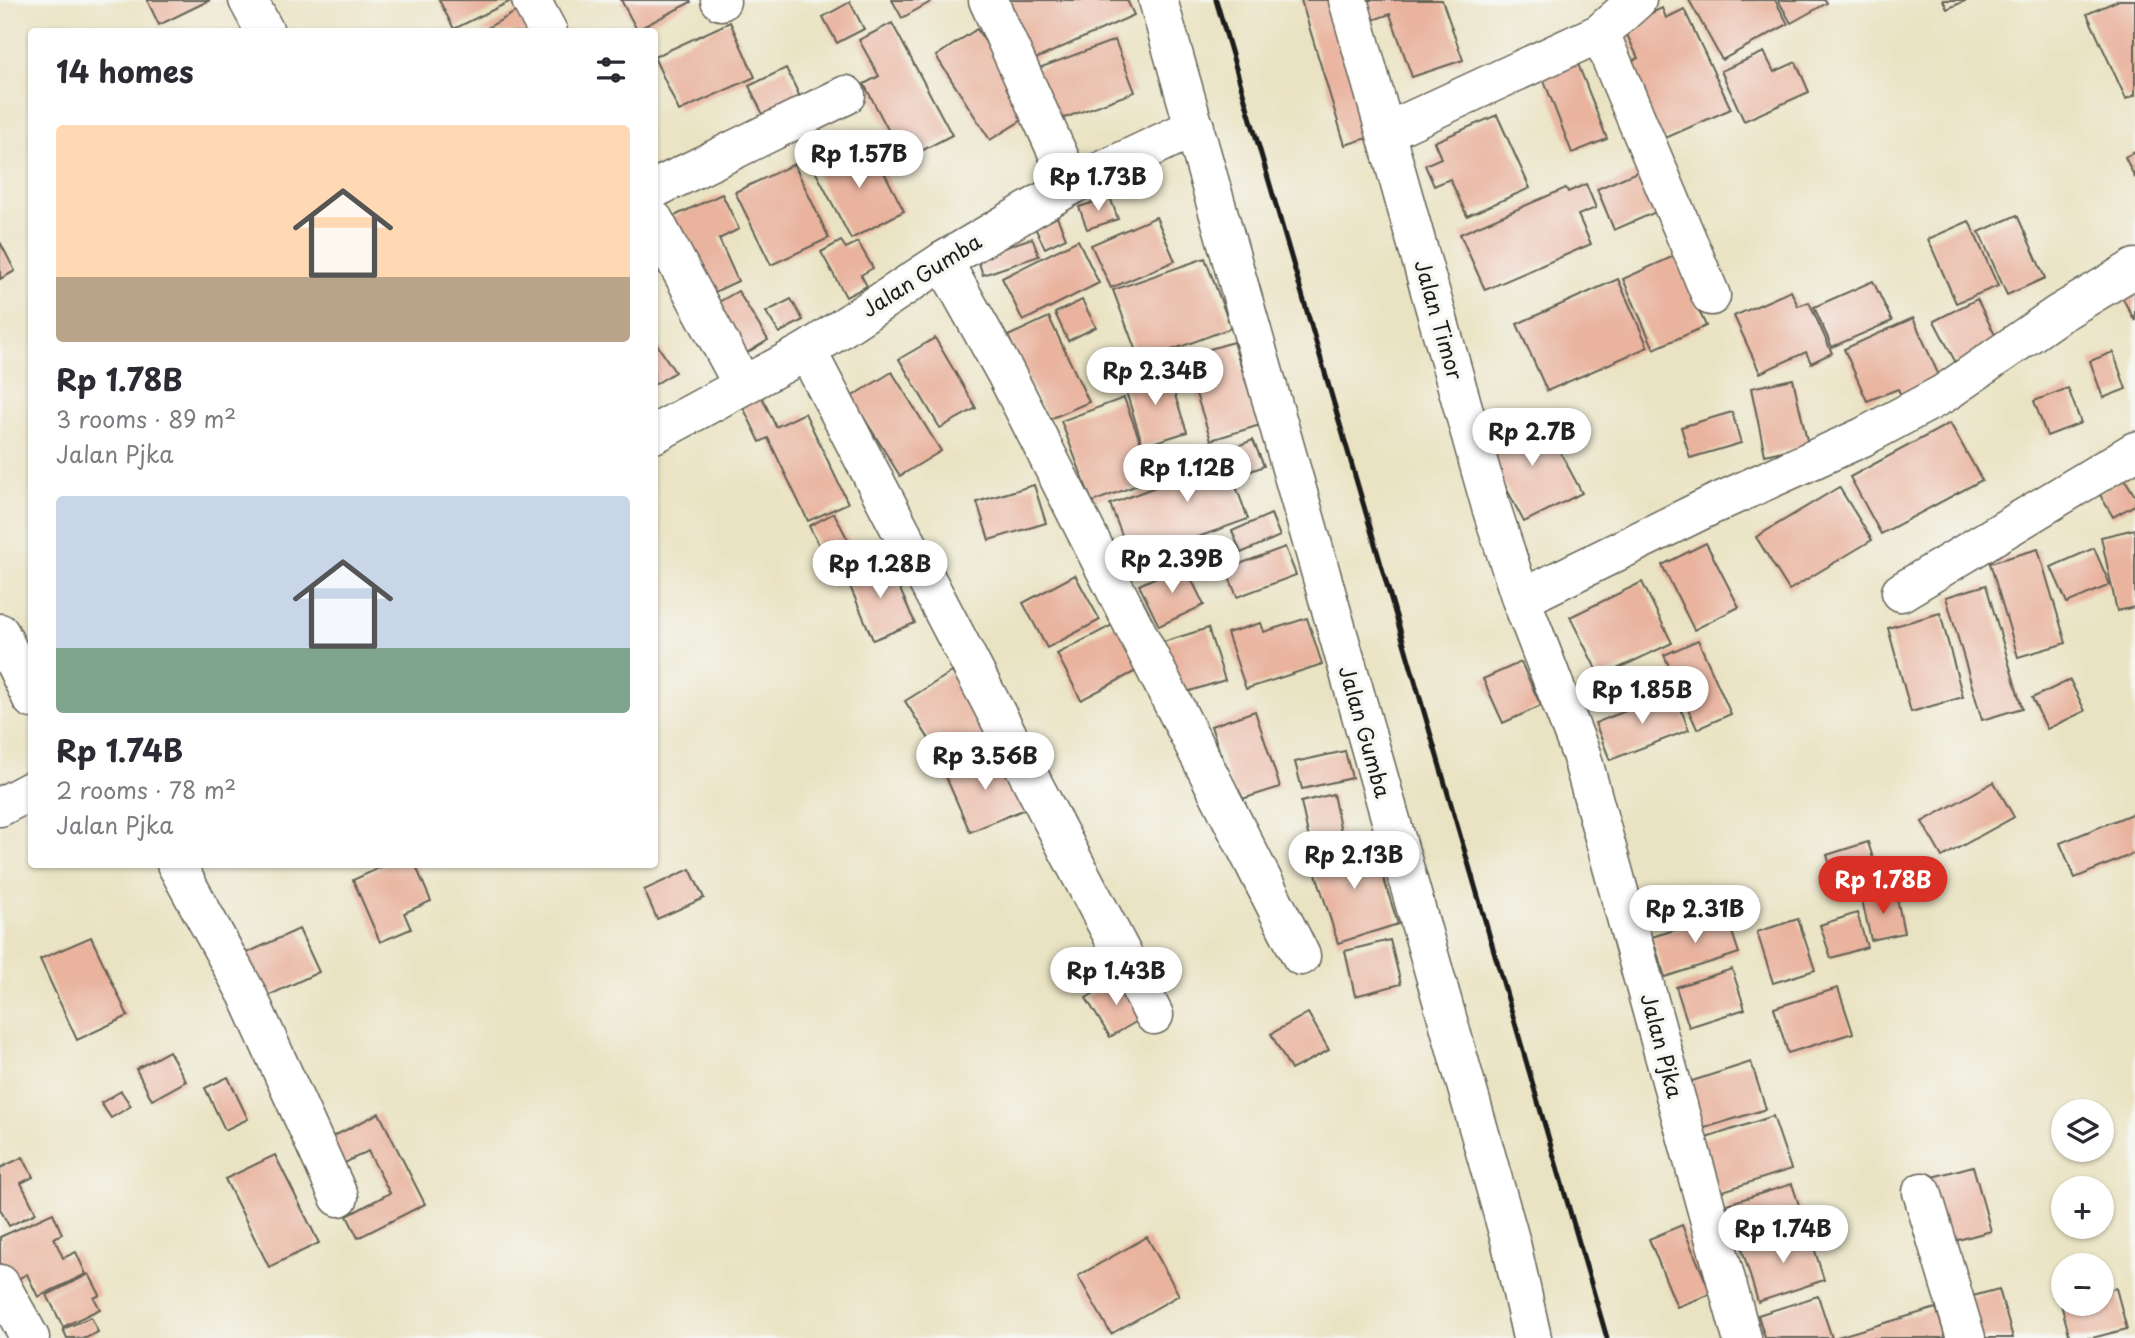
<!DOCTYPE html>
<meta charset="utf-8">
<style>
body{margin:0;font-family:"Playpen Sans",sans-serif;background:#f2f2f3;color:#2b2b33;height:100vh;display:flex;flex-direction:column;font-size:26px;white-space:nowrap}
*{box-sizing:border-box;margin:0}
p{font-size:23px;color:#7c7c81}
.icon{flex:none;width:38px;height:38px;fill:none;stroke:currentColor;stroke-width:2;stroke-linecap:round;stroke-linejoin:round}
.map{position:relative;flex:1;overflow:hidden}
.sheet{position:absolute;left:28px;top:28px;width:630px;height:840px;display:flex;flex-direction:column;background:#fff;border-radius:7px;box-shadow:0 2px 5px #0004}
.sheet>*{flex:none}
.controls{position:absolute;left:2051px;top:1099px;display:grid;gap:14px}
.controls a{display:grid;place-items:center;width:63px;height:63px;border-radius:50%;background:#fff;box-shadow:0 2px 5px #0004;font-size:35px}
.price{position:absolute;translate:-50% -60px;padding:0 16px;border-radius:24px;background:#fff;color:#222;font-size:23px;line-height:46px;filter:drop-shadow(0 2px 4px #0008)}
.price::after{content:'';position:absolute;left:50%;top:42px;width:21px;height:16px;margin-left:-10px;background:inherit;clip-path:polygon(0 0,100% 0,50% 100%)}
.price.selected{background:#d93025;color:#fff}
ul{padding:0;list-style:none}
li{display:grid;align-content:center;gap:14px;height:371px;padding:0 28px}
li span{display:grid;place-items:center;height:217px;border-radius:7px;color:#555}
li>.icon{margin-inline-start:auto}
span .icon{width:126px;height:126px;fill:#fffc;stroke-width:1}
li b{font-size:30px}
h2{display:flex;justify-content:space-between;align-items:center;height:84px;padding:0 28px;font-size:30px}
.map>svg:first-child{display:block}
</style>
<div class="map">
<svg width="2135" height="1338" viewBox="0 0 2135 1338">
<rect width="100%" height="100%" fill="#f6f6f2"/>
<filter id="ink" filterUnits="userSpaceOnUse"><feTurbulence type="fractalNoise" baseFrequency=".0143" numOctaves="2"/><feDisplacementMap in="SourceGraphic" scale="14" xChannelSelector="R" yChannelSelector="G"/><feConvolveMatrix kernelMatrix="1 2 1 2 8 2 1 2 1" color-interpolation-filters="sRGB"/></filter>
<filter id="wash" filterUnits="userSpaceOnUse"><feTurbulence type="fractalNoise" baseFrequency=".00686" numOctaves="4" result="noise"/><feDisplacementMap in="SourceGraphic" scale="28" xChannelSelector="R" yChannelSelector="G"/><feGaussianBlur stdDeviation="1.57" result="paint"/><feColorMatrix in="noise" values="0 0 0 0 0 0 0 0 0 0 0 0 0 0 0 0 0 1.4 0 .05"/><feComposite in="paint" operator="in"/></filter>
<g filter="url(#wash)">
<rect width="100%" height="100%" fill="#eae3c3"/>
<g id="blocks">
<g fill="#e9b39e">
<polygon points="147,0 210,0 159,25"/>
<polygon points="439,0 508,0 509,2 454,29"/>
<polygon points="621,0 690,0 691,2 637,30"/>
<polygon points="892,0 934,0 902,18"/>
<polygon points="1001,0 1127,0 1134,15 1027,63"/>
<polygon points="1301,0 1335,0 1377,135 1345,145"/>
<polygon points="1366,0 1442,0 1463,60 1412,77 1390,14 1373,20"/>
<polygon points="1689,0 1775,0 1788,24 1722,60"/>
<polygon points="1778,0 1825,0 1827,3 1791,23"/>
<polygon points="1943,0 1967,0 1947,9"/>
<polygon points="2119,0 2135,0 2135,95 2126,99 2087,14"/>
<polygon points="850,2 864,29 837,43 823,17"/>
<polygon points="1662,8 1666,18 1684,9 1731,109 1659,141 1624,65 1638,58 1623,26"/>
<polygon points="519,10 531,32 480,32"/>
<polygon points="730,22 755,77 679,111 654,57"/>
<polygon points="892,23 952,135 904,160 864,84 879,76 859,40"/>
<polygon points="977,29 1032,114 990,140 936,56"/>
<polygon points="1115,40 1135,92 1048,124 1028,72"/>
<polygon points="1764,52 1774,72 1796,62 1809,92 1744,121 1721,71"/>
<polygon points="1575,56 1607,139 1572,153 1540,70"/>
<polygon points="786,68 803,103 766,121 749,86"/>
<polygon points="1497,115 1530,188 1467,216 1450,179 1434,186 1425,165 1441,158 1434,142"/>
<polygon points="868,141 904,211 851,239 814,169"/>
<polygon points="2135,152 2135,178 2125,157"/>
<polygon points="794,164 829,238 771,265 735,192"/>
<polygon points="1646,168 1663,209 1614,230 1597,189"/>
<polygon points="1586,184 1596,208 1578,215 1591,244 1485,290 1460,234 1566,188 1568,192"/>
<polygon points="722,194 739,229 719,239 738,281 698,300 661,222"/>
<polygon points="1110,197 1118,219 1087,229 1079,207"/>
<polygon points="2017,215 2045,278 2007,295 1979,232"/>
<polygon points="1057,217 1066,238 1045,248 1035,228"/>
<polygon points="1156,217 1175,261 1111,288 1091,245"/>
<polygon points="1969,221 1998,286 1956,303 1928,239"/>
<polygon points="1032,238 1039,256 983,275 977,257"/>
<polygon points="1078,240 1099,283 1023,321 1002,278"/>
<polygon points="841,241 846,248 858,242 873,268 861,275 867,286 846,297 821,252"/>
<polygon points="0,242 15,271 0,279"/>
<polygon points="1674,256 1706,326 1654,349 1623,279"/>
<polygon points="1205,258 1231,328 1140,362 1113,290"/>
<polygon points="1618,279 1648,347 1547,391 1517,324"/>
<polygon points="1873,281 1892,321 1832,347 1814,307"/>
<polygon points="2135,281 2135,321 2118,290"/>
<polygon points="738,291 768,340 740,357 710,307"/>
<polygon points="1791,291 1798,306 1809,302 1832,353 1811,363 1806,352 1760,373 1734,316"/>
<polygon points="791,299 803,320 779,333 766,312"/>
<polygon points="1977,299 1999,343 1957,365 1934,321"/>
<polygon points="1082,300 1096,327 1068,341 1055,313"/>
<polygon points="1049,317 1089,402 1048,420 1008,336"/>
<polygon points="1913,318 1944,387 1905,404 1898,389 1867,401 1844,349"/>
<polygon points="935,338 976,408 940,428 899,359"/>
<polygon points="654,340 675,372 654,385"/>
<polygon points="1233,342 1260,425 1211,440 1184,357"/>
<polygon points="2113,352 2126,389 2103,398 2090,361"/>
<polygon points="1166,368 1187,432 1143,446 1123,382"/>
<polygon points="892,372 941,451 900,476 851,397"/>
<polygon points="1793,379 1808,445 1765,455 1751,388"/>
<polygon points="2068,388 2081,423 2047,436 2034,401"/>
<polygon points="760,393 776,427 805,413 848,503 808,521 768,438 760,442 741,403"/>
<polygon points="1124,398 1154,479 1092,502 1061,421"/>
<polygon points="1732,412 1741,443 1690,458 1681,427"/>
<polygon points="1540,414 1582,493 1524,522 1483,444"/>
<polygon points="1950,423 1982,480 1881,534 1850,477"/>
<polygon points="1253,440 1264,466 1233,478 1248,519 1132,561 1110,504 1190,474 1186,465"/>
<polygon points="2124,478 2135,496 2135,505 2113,517 2099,493"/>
<polygon points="1034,485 1046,523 989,540 977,502"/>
<polygon points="1839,487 1872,540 1789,590 1756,537"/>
<polygon points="834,513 860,563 835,576 809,526"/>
<polygon points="1271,514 1280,536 1241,553 1232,531"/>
<polygon points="2135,529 2135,607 2117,611 2101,537"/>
<polygon points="1706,543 1739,607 1694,630 1662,565"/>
<polygon points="1285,547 1296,575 1237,597 1226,569"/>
<polygon points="2094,548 2110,585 2067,603 2051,567"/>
<polygon points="2038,549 2066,643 2018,657 1990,563"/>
<polygon points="887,560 915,623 873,640 846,577"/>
<polygon points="1184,564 1204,605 1159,626 1139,585"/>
<polygon points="1075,575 1100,620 1047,648 1023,603"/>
<polygon points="1642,582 1672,643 1600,677 1570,617"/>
<polygon points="1986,585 2022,708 1982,720 1946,597"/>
<polygon points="1940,613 1963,697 1911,712 1888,628"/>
<polygon points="1307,618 1322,664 1246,689 1227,633 1261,623 1264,632"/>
<polygon points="1116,623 1140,669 1081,700 1057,654"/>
<polygon points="1208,628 1225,680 1177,695 1160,643"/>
<polygon points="1698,640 1731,714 1697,729 1664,655"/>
<polygon points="1521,662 1541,706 1503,723 1483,679"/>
<polygon points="952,672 993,736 946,766 905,701"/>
<polygon points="2070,680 2085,711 2047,729 2032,698"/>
<polygon points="1674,692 1689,730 1610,760 1595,723"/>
<polygon points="1255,711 1280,787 1236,801 1211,726"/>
<polygon points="1345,751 1352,778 1302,789 1295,762"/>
<polygon points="1000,752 1025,809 970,832 946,777"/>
<polygon points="1994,782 2014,817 1942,857 1922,822"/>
<polygon points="1333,794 1343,841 1311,848 1301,802"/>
<polygon points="2134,813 2135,853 2075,878 2060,843"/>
<polygon points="1371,839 1398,924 1338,943 1311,858"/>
<polygon points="1868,842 1880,881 1838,893 1827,855"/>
<polygon points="388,864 415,864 431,901 404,913 411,929 380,942 353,880"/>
<polygon points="690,869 704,898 657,919 644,890"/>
<polygon points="1896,893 1904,933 1871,940 1862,900"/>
<polygon points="1857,913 1867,947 1831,958 1820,925"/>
<polygon points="1726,914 1739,953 1665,977 1652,937"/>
<polygon points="1798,919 1815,970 1773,983 1757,932"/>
<polygon points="299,929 319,972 257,1001 236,958"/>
<polygon points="91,937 128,1016 77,1040 40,959"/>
<polygon points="1390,940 1401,984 1355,996 1345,951"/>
<polygon points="1732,969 1745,1009 1689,1027 1676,987"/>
<polygon points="1122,976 1146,1016 1110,1037 1086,998"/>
<polygon points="1838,988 1853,1033 1788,1053 1774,1008"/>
<polygon points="1308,1013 1329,1050 1291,1070 1271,1034"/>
<polygon points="169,1051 186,1081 152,1100 136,1069"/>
<polygon points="1751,1062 1766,1109 1698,1130 1683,1084"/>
<polygon points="228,1077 248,1119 225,1130 205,1088"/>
<polygon points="121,1091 131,1106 111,1118 101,1103"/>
<polygon points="379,1113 425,1204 358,1238 347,1216 390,1193 368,1151 341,1165 328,1139"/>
<polygon points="1773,1116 1791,1169 1717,1193 1700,1140"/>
<polygon points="275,1155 319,1243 269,1267 225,1179"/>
<polygon points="23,1157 33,1177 21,1183 36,1213 9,1226 0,1209 0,1168"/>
<polygon points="1973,1166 1991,1231 1943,1244 1925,1179"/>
<polygon points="1792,1184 1804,1220 1739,1241 1727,1204"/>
<polygon points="53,1213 62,1234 54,1238 63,1258 76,1252 86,1274 38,1297 27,1274 10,1283 0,1263 0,1237"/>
<polygon points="1682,1225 1711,1294 1677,1307 1649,1239"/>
<polygon points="1808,1228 1824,1280 1758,1302 1742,1249"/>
<polygon points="1147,1237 1179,1295 1111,1334 1078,1276"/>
<polygon points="89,1274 100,1295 94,1298 100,1309 63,1327 47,1295"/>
<polygon points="2116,1288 2127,1329 2092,1338 2070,1338 2061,1304 2102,1304 2102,1292"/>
<polygon points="1999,1289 2013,1338 1968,1338 1958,1300"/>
<polygon points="1818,1296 1832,1338 1765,1338 1758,1315"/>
<polygon points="1936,1308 1946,1338 1837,1338 1837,1337"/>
<polygon points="91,1317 98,1332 86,1338 67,1338 63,1329"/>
</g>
</g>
</g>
<g filter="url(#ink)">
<use href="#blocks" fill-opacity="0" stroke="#646256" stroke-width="2"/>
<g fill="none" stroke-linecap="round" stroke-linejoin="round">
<g stroke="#646256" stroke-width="41">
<g id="minor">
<polyline points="248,0 265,32"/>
<polyline points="531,0 548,32"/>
<polyline points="720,0 721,1"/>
<polyline points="988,0 1072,185"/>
<polyline points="1158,0 1511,1243 1532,1338"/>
<polyline points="1348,0 1491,507 1521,599 1581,754 1742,1338"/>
<polyline points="1600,33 1711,296"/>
<polyline points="1386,132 1600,33 1637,0"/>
<polyline points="654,189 846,95"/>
<polyline points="654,220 742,384"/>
<polyline points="943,261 1005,372 1301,956"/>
<polyline points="807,351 1154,1015"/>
<polyline points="654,434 807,351 943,261 1072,185 1195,127"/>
<polyline points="1901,592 2135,451"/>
<polyline points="1521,599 1710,506 1863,437 1943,394 2057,315 2135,268"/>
<polyline points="0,633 32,699"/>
<polyline points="0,807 32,790"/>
<polyline points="176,864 247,994 339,1197"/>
<polyline points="1922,1192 1966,1338"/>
<polyline points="0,1284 30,1338"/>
</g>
</g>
<use href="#minor" stroke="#fff" stroke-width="38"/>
<polyline stroke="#1c1c1c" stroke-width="5" points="1216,0 1607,1338"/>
</g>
</g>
<g text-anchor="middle" stroke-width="7" stroke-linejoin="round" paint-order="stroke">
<g font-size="21" fill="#1c1c1c" stroke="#f6f6f2">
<text transform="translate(922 276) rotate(-32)" y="7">Jalan Gumba</text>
<text transform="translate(1438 320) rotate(74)" y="7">Jalan Timor</text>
<text transform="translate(1364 732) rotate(74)" y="7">Jalan Gumba</text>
<text transform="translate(1661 1046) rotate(75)" y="7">Jalan Pjka</text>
</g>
</g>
</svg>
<div class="controls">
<a><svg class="icon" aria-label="layers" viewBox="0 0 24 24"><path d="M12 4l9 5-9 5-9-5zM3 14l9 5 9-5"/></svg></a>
<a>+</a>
<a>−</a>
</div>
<b class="price" style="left:859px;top:190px">Rp 1.57B</b>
<b class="price" style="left:1098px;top:213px">Rp 1.73B</b>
<b class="price" style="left:1155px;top:407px">Rp 2.34B</b>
<b class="price" style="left:1532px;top:468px">Rp 2.7B</b>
<b class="price" style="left:1187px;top:504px">Rp 1.12B</b>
<b class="price" style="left:1172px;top:595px">Rp 2.39B</b>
<b class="price" style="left:880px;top:600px">Rp 1.28B</b>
<b class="price" style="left:1642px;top:726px">Rp 1.85B</b>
<b class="price" style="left:985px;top:792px">Rp 3.56B</b>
<b class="price" style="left:1354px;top:891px">Rp 2.13B</b>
<b class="price selected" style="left:1883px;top:916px">Rp 1.78B</b>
<b class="price" style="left:1695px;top:945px">Rp 2.31B</b>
<b class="price" style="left:1116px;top:1007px">Rp 1.43B</b>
<b class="price" style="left:1783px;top:1265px">Rp 1.74B</b>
<section class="sheet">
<h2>14 homes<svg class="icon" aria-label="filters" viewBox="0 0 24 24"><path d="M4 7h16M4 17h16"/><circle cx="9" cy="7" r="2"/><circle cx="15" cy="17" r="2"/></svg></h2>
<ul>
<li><span style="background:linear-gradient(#ffd9b3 70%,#b9a48a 0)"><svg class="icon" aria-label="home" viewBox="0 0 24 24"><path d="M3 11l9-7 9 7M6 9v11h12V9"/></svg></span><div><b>Rp 1.78B</b><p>3 rooms · 89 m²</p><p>Jalan Pjka</p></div></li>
<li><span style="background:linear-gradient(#c9d6e8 70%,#7fa58c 0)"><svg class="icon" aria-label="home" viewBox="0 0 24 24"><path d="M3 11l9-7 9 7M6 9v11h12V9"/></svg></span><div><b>Rp 1.74B</b><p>2 rooms · 78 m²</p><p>Jalan Pjka</p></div></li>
</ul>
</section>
</div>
